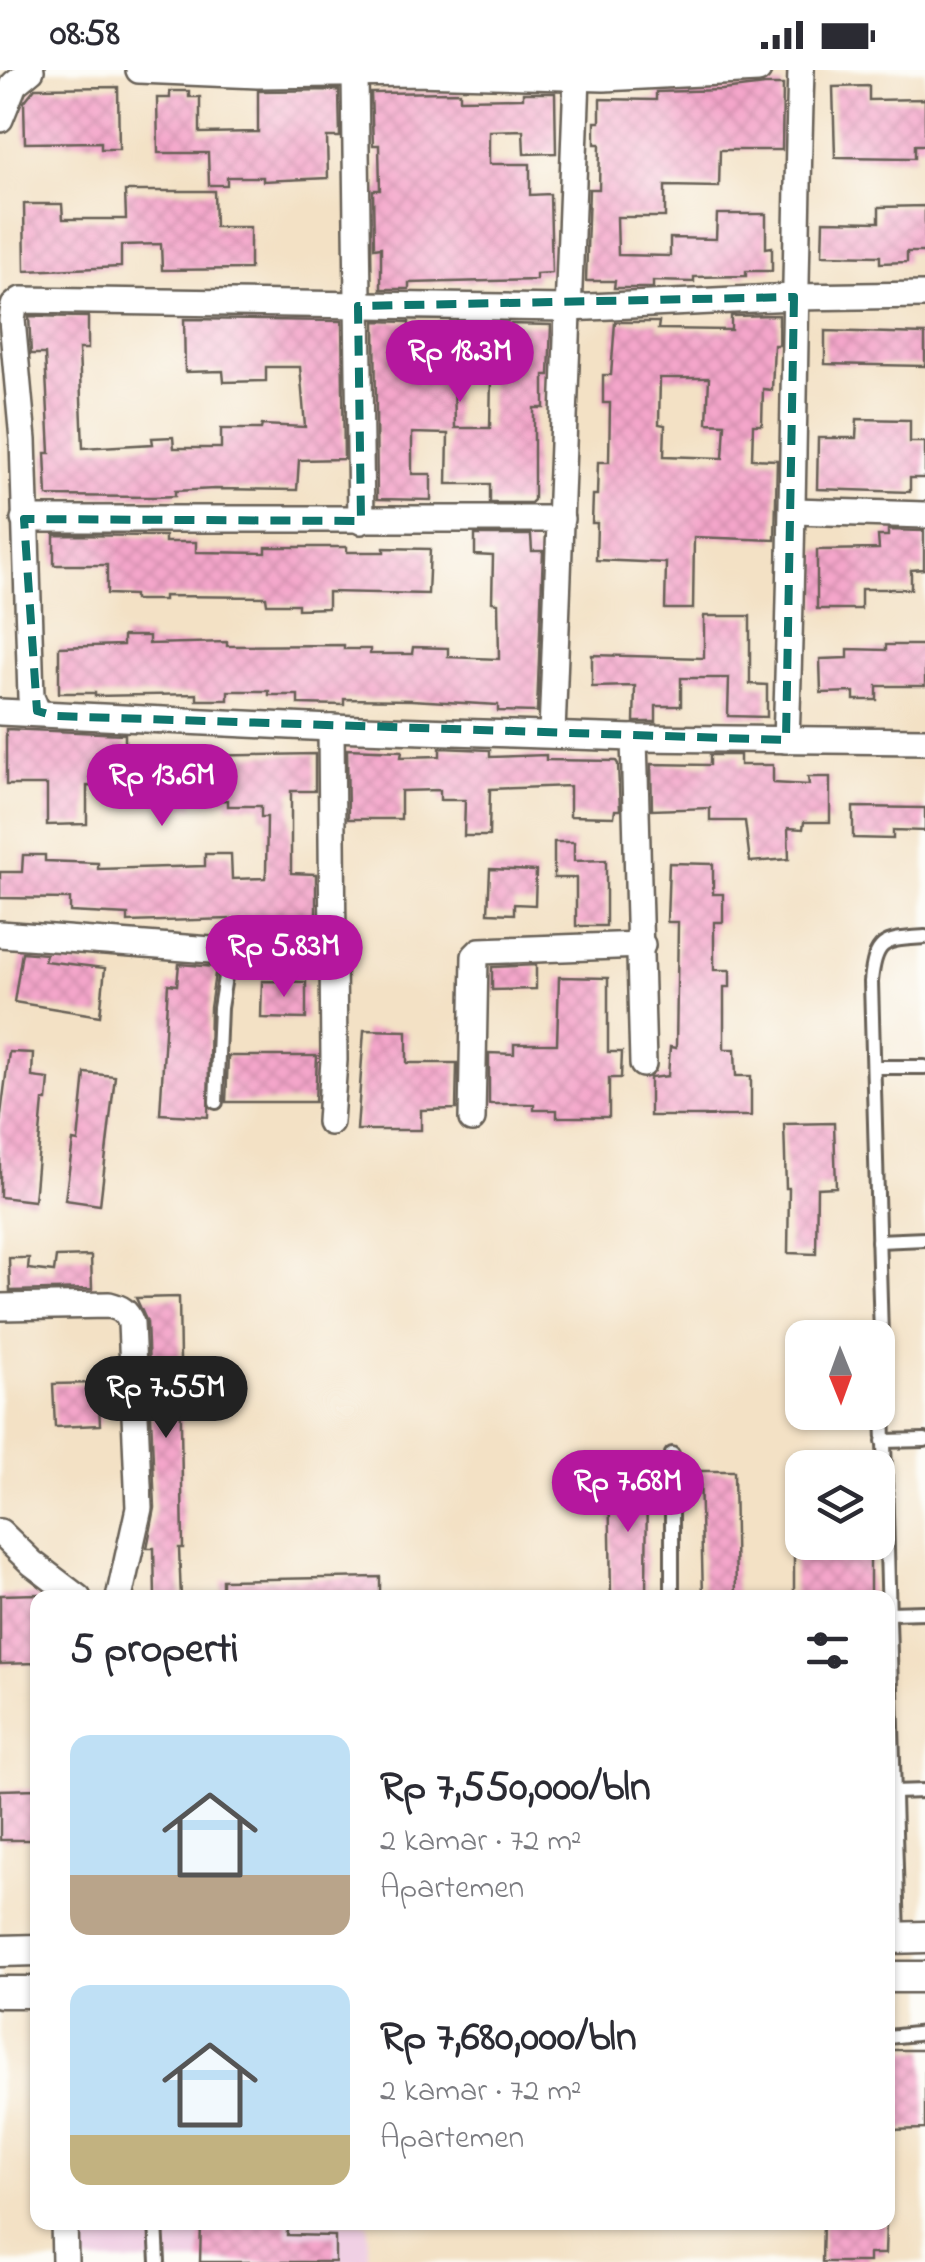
<!DOCTYPE html>
<html lang="id">
<meta charset="utf-8">
<style>
body{margin:0;font-family:"Indie Flower",sans-serif;background:#f7f7f7;color:#2b2b33;height:100vh;display:flex;flex-direction:column;font-size:38px;white-space:nowrap}
*{box-sizing:border-box;margin:0}
p{font-size:32px;color:#7c7c81}
.icon{flex:none;width:55px;height:55px;fill:none;stroke:currentColor;stroke-width:2;stroke-linecap:round;stroke-linejoin:round}
.map{position:relative;flex:1;overflow:hidden}
.panel{position:absolute;left:30px;top:1520px;width:865px;height:640px;display:flex;flex-direction:column;background:#fff;border-radius:20px;box-shadow:0 2px 8px #0004}
.panel>*{flex:none}
.needle{width:65px;rotate:179deg}
.controls{position:absolute;left:785px;top:1250px;display:grid;gap:20px}
.controls a{display:grid;place-items:center;width:110px;height:110px;border-radius:20px;background:#fff;box-shadow:0 2px 8px #0004;font-size:50px}
.price{position:absolute;translate:-50% -85px;padding:0 22px;border-radius:35px;background:#b5179e;color:#fff;font-size:32px;line-height:65px;filter:drop-shadow(0 2px 5px #0008)}
.price::after{content:'';position:absolute;left:50%;top:60px;width:30px;height:22px;margin-left:-15px;background:inherit;clip-path:polygon(0 0,100% 0,50% 100%)}
.price.selected{background:#222;color:#fff}
ul{padding:0;list-style:none}
li{display:flex;align-items:center;gap:30px;height:250px;padding:0 40px}
li span{display:grid;place-items:center;flex:none;width:280px;height:200px;border-radius:20px;color:#555}
li>.icon{margin-inline-start:auto}
span .icon{width:120px;height:120px;fill:#fffc;stroke-width:1}
li b{font-size:42px}
h2{display:flex;justify-content:space-between;align-items:center;height:120px;padding:0 40px;font-size:42px}
.status{display:flex;justify-content:space-between;align-items:center;height:70px;padding:0 50px;background:#fff;direction:ltr}
.status svg{height:28px;fill:currentColor}
.map>svg:first-child{display:block}
</style>
<div class="status"><b>08:58</b><svg viewBox="0 0 49 12"><path d="M0 12V9h3v3zM5 12V6h3v6zM10 12V3h3v9zM15 12V0h3v12zM26 1h20v11H26zM47 4h2v5h-2z"/></svg></div>
<div class="map">
<svg width="925" height="2192" viewBox="0 0 925 2192">
<defs>
<pattern id="building-cross-hatch" width="8" height="8" patternUnits="userSpaceOnUse" patternTransform="scale(2.5)"><rect width="8" height="8" fill="#f4a6ca"/><path d="M0 0l8 8M0 8l8-8" fill="none" stroke="#d18ead"/></pattern>
</defs>
<rect width="100%" height="100%" fill="#fdfcf7"/>
<filter id="ink" filterUnits="userSpaceOnUse"><feTurbulence type="fractalNoise" baseFrequency=".01" numOctaves="2"/><feDisplacementMap in="SourceGraphic" scale="20" xChannelSelector="R" yChannelSelector="G"/><feConvolveMatrix kernelMatrix="1 2 1 2 8 2 1 2 1" color-interpolation-filters="sRGB"/></filter>
<filter id="wash" filterUnits="userSpaceOnUse"><feTurbulence type="fractalNoise" baseFrequency=".0048" numOctaves="4" result="noise"/><feDisplacementMap in="SourceGraphic" scale="40" xChannelSelector="R" yChannelSelector="G"/><feGaussianBlur stdDeviation="2.25" result="paint"/><feColorMatrix in="noise" values="0 0 0 0 0 0 0 0 0 0 0 0 0 0 0 0 0 1.4 0 .05"/><feComposite in="paint" operator="in"/></filter>
<g filter="url(#wash)">
<rect width="100%" height="100%" fill="#f3e1c5"/>
<polygon fill="#f0d0e4" points="71,2153 368,2153 368,2192 72,2192"/>
<g id="blocks">
<g fill="url(#building-cross-hatch)" fill-rule="evenodd">
<polygon points="765,15 783,15 782,80 720,80 719,117 665,116 665,147 617,147 618,185 670,186 670,168 716,169 717,144 766,144 766,178 772,177 772,201 746,201 746,206 694,207 694,212 653,211 653,218 614,218 615,211 586,211 589,119 599,119 600,74 595,74 595,52 600,52 600,29 656,30 656,22 722,20"/>
<polygon points="869,16 869,30 925,29 925,75 915,75 915,88 835,87 833,17"/>
<polygon points="118,17 119,79 101,79 101,72 25,73 24,32 35,18"/>
<polygon points="339,20 340,67 327,67 328,108 263,111 263,107 227,107 227,115 209,115 208,83 158,83 157,28 170,28 170,21 189,21 189,27 200,27 200,63 258,62 258,21"/>
<polygon points="460,22 460,29 523,28 523,23 555,23 556,83 524,84 523,60 489,61 489,94 530,94 530,125 550,124 552,203 536,204 536,210 409,213 409,219 381,219 381,177 374,178 373,120 380,120 379,75 373,75 371,23"/>
<polygon points="125,121 214,121 215,157 250,157 250,199 162,200 161,174 121,175 121,197 25,201 24,134 62,134 63,149 126,149"/>
<polygon points="925,136 925,182 907,182 907,192 880,193 880,186 822,185 823,151 879,152 879,137"/>
<path d="M779,245V275H774L772,320L763,319L762,355H753L752,389L777,390L775,470L694,467L693,539H665L666,493L596,490L597,453H592L593,425H597L598,392H609L610,333H603V305H611L615,252H659L658,259L731,260V246ZM660,308H709L707,353L725,354L723,388L664,386L665,355L659,354Z"/>
<polygon points="29,246 88,247 88,279 79,279 83,378 153,374 152,368 173,367 174,378 221,378 221,359 261,359 262,355 305,357 300,297 266,297 266,311 224,312 223,301 185,302 184,249 342,251 344,389 299,390 297,420 215,419 175,421 175,426 154,427 47,426 45,383 50,383 45,284 31,284"/>
<path d="M375,251L409,252V259L461,258V253L551,255L549,305H544V338H534V430L531,433H490V414H447L448,364L412,363V404H431V430L377,429ZM454,305L491,306L490,358H455Z"/>
<polygon points="825,261 925,264 925,296 825,294"/>
<polygon points="857,349 910,350 910,372 925,372 925,408 910,408 910,422 817,419 818,368 856,368"/>
<polygon points="888,460 924,461 924,499 911,500 911,519 861,519 861,539 817,539 817,480 879,479 878,466 888,466"/>
<polygon points="54,465 165,466 165,472 196,472 196,482 266,483 266,477 347,477 347,482 384,482 384,478 430,479 428,524 328,522 328,538 298,539 298,534 267,534 266,527 164,526 164,530 134,530 134,525 107,524 107,495 54,495"/>
<polygon points="475,465 531,465 532,481 543,481 537,642 498,641 498,635 411,630 344,629 344,635 298,634 298,625 269,625 269,621 228,621 228,630 197,630 197,624 95,626 95,623 59,623 59,577 123,575 123,566 149,566 149,574 227,572 227,576 344,575 344,579 370,579 370,584 412,584 413,577 448,578 448,587 499,589 498,533 492,532 493,486 475,485"/>
<polygon points="704,546 750,546 750,614 767,615 767,647 728,646 729,608 681,608 681,636 656,636 656,652 634,652 635,616 592,617 592,585 704,588"/>
<polygon points="886,575 925,575 925,616 877,616 877,630 854,630 854,622 821,623 820,589 848,588 848,579 886,580"/>
<polygon points="6,659 125,664 125,680 193,681 193,686 315,684 315,721 291,721 291,803 316,804 316,853 265,853 265,848 128,852 128,845 70,842 70,829 0,828 0,802 22,802 23,785 45,785 45,791 98,793 98,799 205,796 205,784 231,784 232,809 265,808 266,802 267,747 261,747 261,736 228,736 228,730 194,731 194,737 168,738 167,718 87,716 87,754 47,755 47,715 6,715"/>
<polygon points="440,678 490,680 490,687 546,685 546,690 616,691 618,694 620,740 615,740 614,747 570,746 570,716 490,719 489,766 464,766 465,730 440,730 440,720 401,721 401,749 348,749 347,679 402,681 401,687 440,686"/>
<polygon points="710,685 740,685 740,695 773,695 773,713 809,715 808,707 830,707 830,752 804,752 803,759 788,758 789,789 750,792 745,751 710,751 710,738 652,740 651,694 710,695"/>
<polygon points="853,737 925,738 925,761 893,760 893,769 853,768"/>
<polygon points="554,772 574,772 574,791 606,790 606,856 576,856 576,808 554,808"/>
<polygon points="669,793 713,794 713,824 723,824 723,852 714,852 714,900 730,900 730,917 724,917 724,979 735,979 736,1006 751,1006 751,1046 650,1046 650,1008 668,1006 670,977 676,978 678,852 667,852"/>
<polygon points="490,799 536,801 535,835 514,834 514,844 488,843"/>
<polygon points="22,882 46,884 44,891 105,898 100,946 14,932"/>
<polygon points="179,894 216,897 210,938 208,1047 160,1044 168,914 177,915"/>
<polygon points="536,895 536,919 492,920 492,897"/>
<polygon points="559,907 608,908 608,982 622,982 621,1008 609,1008 609,1047 557,1047 557,1040 534,1040 534,1034 489,1034 489,983 514,984 514,974 557,974"/>
<polygon points="262,911 306,912 306,949 261,948"/>
<polygon points="364,960 407,961 407,993 457,993 456,1039 421,1040 421,1060 357,1060"/>
<polygon points="9,982 33,983 32,1007 49,1009 47,1031 43,1031 34,1131 0,1127 0,1052"/>
<polygon points="228,986 317,986 315,1032 226,1032"/>
<polygon points="85,1003 115,1006 100,1135 65,1130 73,1071 78,1072"/>
<polygon points="834,1053 836,1117 817,1118 816,1184 788,1183 789,1118 786,1118 784,1054"/>
<polygon points="91,1186 92,1219 10,1221 9,1188 29,1188 28,1199 54,1202 56,1187"/>
<polygon points="179,1227 183,1478 179,1478 181,1528 155,1528 154,1478 147,1478 155,1438 147,1252 136,1228"/>
<polygon points="98,1313 100,1355 55,1357 53,1314"/>
<polygon points="700,1401 734,1401 736,1528 703,1528"/>
<polygon points="609,1403 647,1403 646,1528 611,1528"/>
<rect x="794" y="1472" width="76" height="56"/>
<polygon points="380,1507 380,1528 222,1528 222,1510"/>
<polygon points="38,1524 38,1593 0,1594 0,1525"/>
<polygon points="38,1719 38,1770 0,1770 0,1720"/>
<polygon points="891,1980 925,1980 925,2059 888,2060 888,1987 892,1987"/>
<polygon points="201,2152 287,2152 287,2165 335,2166 335,2192 200,2192"/>
<polygon points="823,2152 886,2152 885,2184 869,2184 869,2192 822,2192"/>
</g>
</g>
</g>
<g filter="url(#ink)">
<use href="#blocks" fill-opacity="0" stroke="#676157" stroke-width="2.5"/>
<g fill="none" stroke-linecap="round" stroke-linejoin="round">
<g stroke="#676157" stroke-width="18">
<g id="service">
<polyline points="874,997 925,997"/>
<polyline points="216,1032 220,938 229,882"/>
<polyline points="878,1171 925,1169"/>
<polyline points="883,1371 925,1370"/>
<polyline points="672,1528 672,1384"/>
<polyline points="888,1543 925,1542"/>
<polyline points="893,1722 925,1721"/>
<path d="M898,1868L871,912C875,868 885,870 925,867"/>
<polyline points="888,1967 925,1963"/>
<polyline points="156,2152 158,2192"/>
</g>
</g>
<g stroke="#676157" stroke-width="30">
<g id="minor">
<polyline points="139,0 258,5 415,3 604,8 758,0"/>
<polyline points="355,6 361,451"/>
<polyline points="0,49 14,14 31,0"/>
<polyline points="794,441 925,445"/>
<polyline points="24,449 561,449"/>
<polyline points="37,641 31,627 23,370 12,250 14,236 21,230 569,238 794,227 925,225"/>
<polyline points="0,642 331,658 634,668 925,671"/>
<polyline points="552,663 577,7"/>
<polyline points="634,668 643,994"/>
<path d="M786,670C794,447 794,223 801,0"/>
<polyline points="0,864 264,884 333,884"/>
<polyline points="472,1049 475,886 480,881 642,875"/>
<polyline points="330,1052 334,990 331,658"/>
<path d="M0,1237L109,1235C121,1238 127,1241 131,1253L139,1438L119,1528"/>
<polyline points="0,1462 32,1493 78,1528"/>
<polyline points="64,2152 65,2192"/>
</g>
</g>
<g stroke="#676157" stroke-width="35">
<g id="tertiary">
<polyline points="888,1868 925,1867"/>
<polyline points="0,1881 38,1880"/>
<polyline points="888,1907 925,1907"/>
<polyline points="0,1922 38,1922"/>
</g>
</g>
<use href="#service" stroke="#fff" stroke-width="12"/>
<use href="#minor" stroke="#fff" stroke-width="25"/>
<use href="#tertiary" stroke="#fff" stroke-width="30"/>
</g>
</g>
<path fill="none" stroke="#0f766e" stroke-width="8" stroke-dasharray="20 12" stroke-linejoin="round" d="M794,227L786,670L55,646L37,641L24,449L361,451L358,236Z"/>
</svg>
<div class="controls">
<a><svg class="needle" viewBox="-14 -14 28 28"><path d="M0-13l5 13h-10z" fill="#e53935"/><path d="M0 13l5-13h-10z" fill="#7c7c81"/></svg></a>
<a><svg class="icon" aria-label="layers" viewBox="0 0 24 24"><path d="M12 4l9 5-9 5-9-5zM3 14l9 5 9-5"/></svg></a>
</div>
<b class="price" style="left:460px;top:335px">Rp 18.3M</b>
<b class="price" style="left:162px;top:759px">Rp 13.6M</b>
<b class="price" style="left:284px;top:930px">Rp 5.83M</b>
<b class="price selected" style="left:166px;top:1371px">Rp 7.55M</b>
<b class="price" style="left:628px;top:1465px">Rp 7.68M</b>
<section class="panel">
<h2>5 properti<svg class="icon" aria-label="filters" viewBox="0 0 24 24"><path d="M4 7h16M4 17h16"/><circle cx="9" cy="7" r="2"/><circle cx="15" cy="17" r="2"/></svg></h2>
<ul>
<li><span style="background:linear-gradient(#bfe0f5 70%,#b9a48a 0)"><svg class="icon" aria-label="home" viewBox="0 0 24 24"><path d="M3 11l9-7 9 7M6 9v11h12V9"/></svg></span><div><b>Rp 7,550,000/bln</b><p>2 kamar · 72 m²</p><p>Apartemen</p></div></li>
<li><span style="background:linear-gradient(#bfe0f5 75%,#c2b280 0)"><svg class="icon" aria-label="home" viewBox="0 0 24 24"><path d="M3 11l9-7 9 7M6 9v11h12V9"/></svg></span><div><b>Rp 7,680,000/bln</b><p>2 kamar · 72 m²</p><p>Apartemen</p></div></li>
</ul>
</section>
</div>
